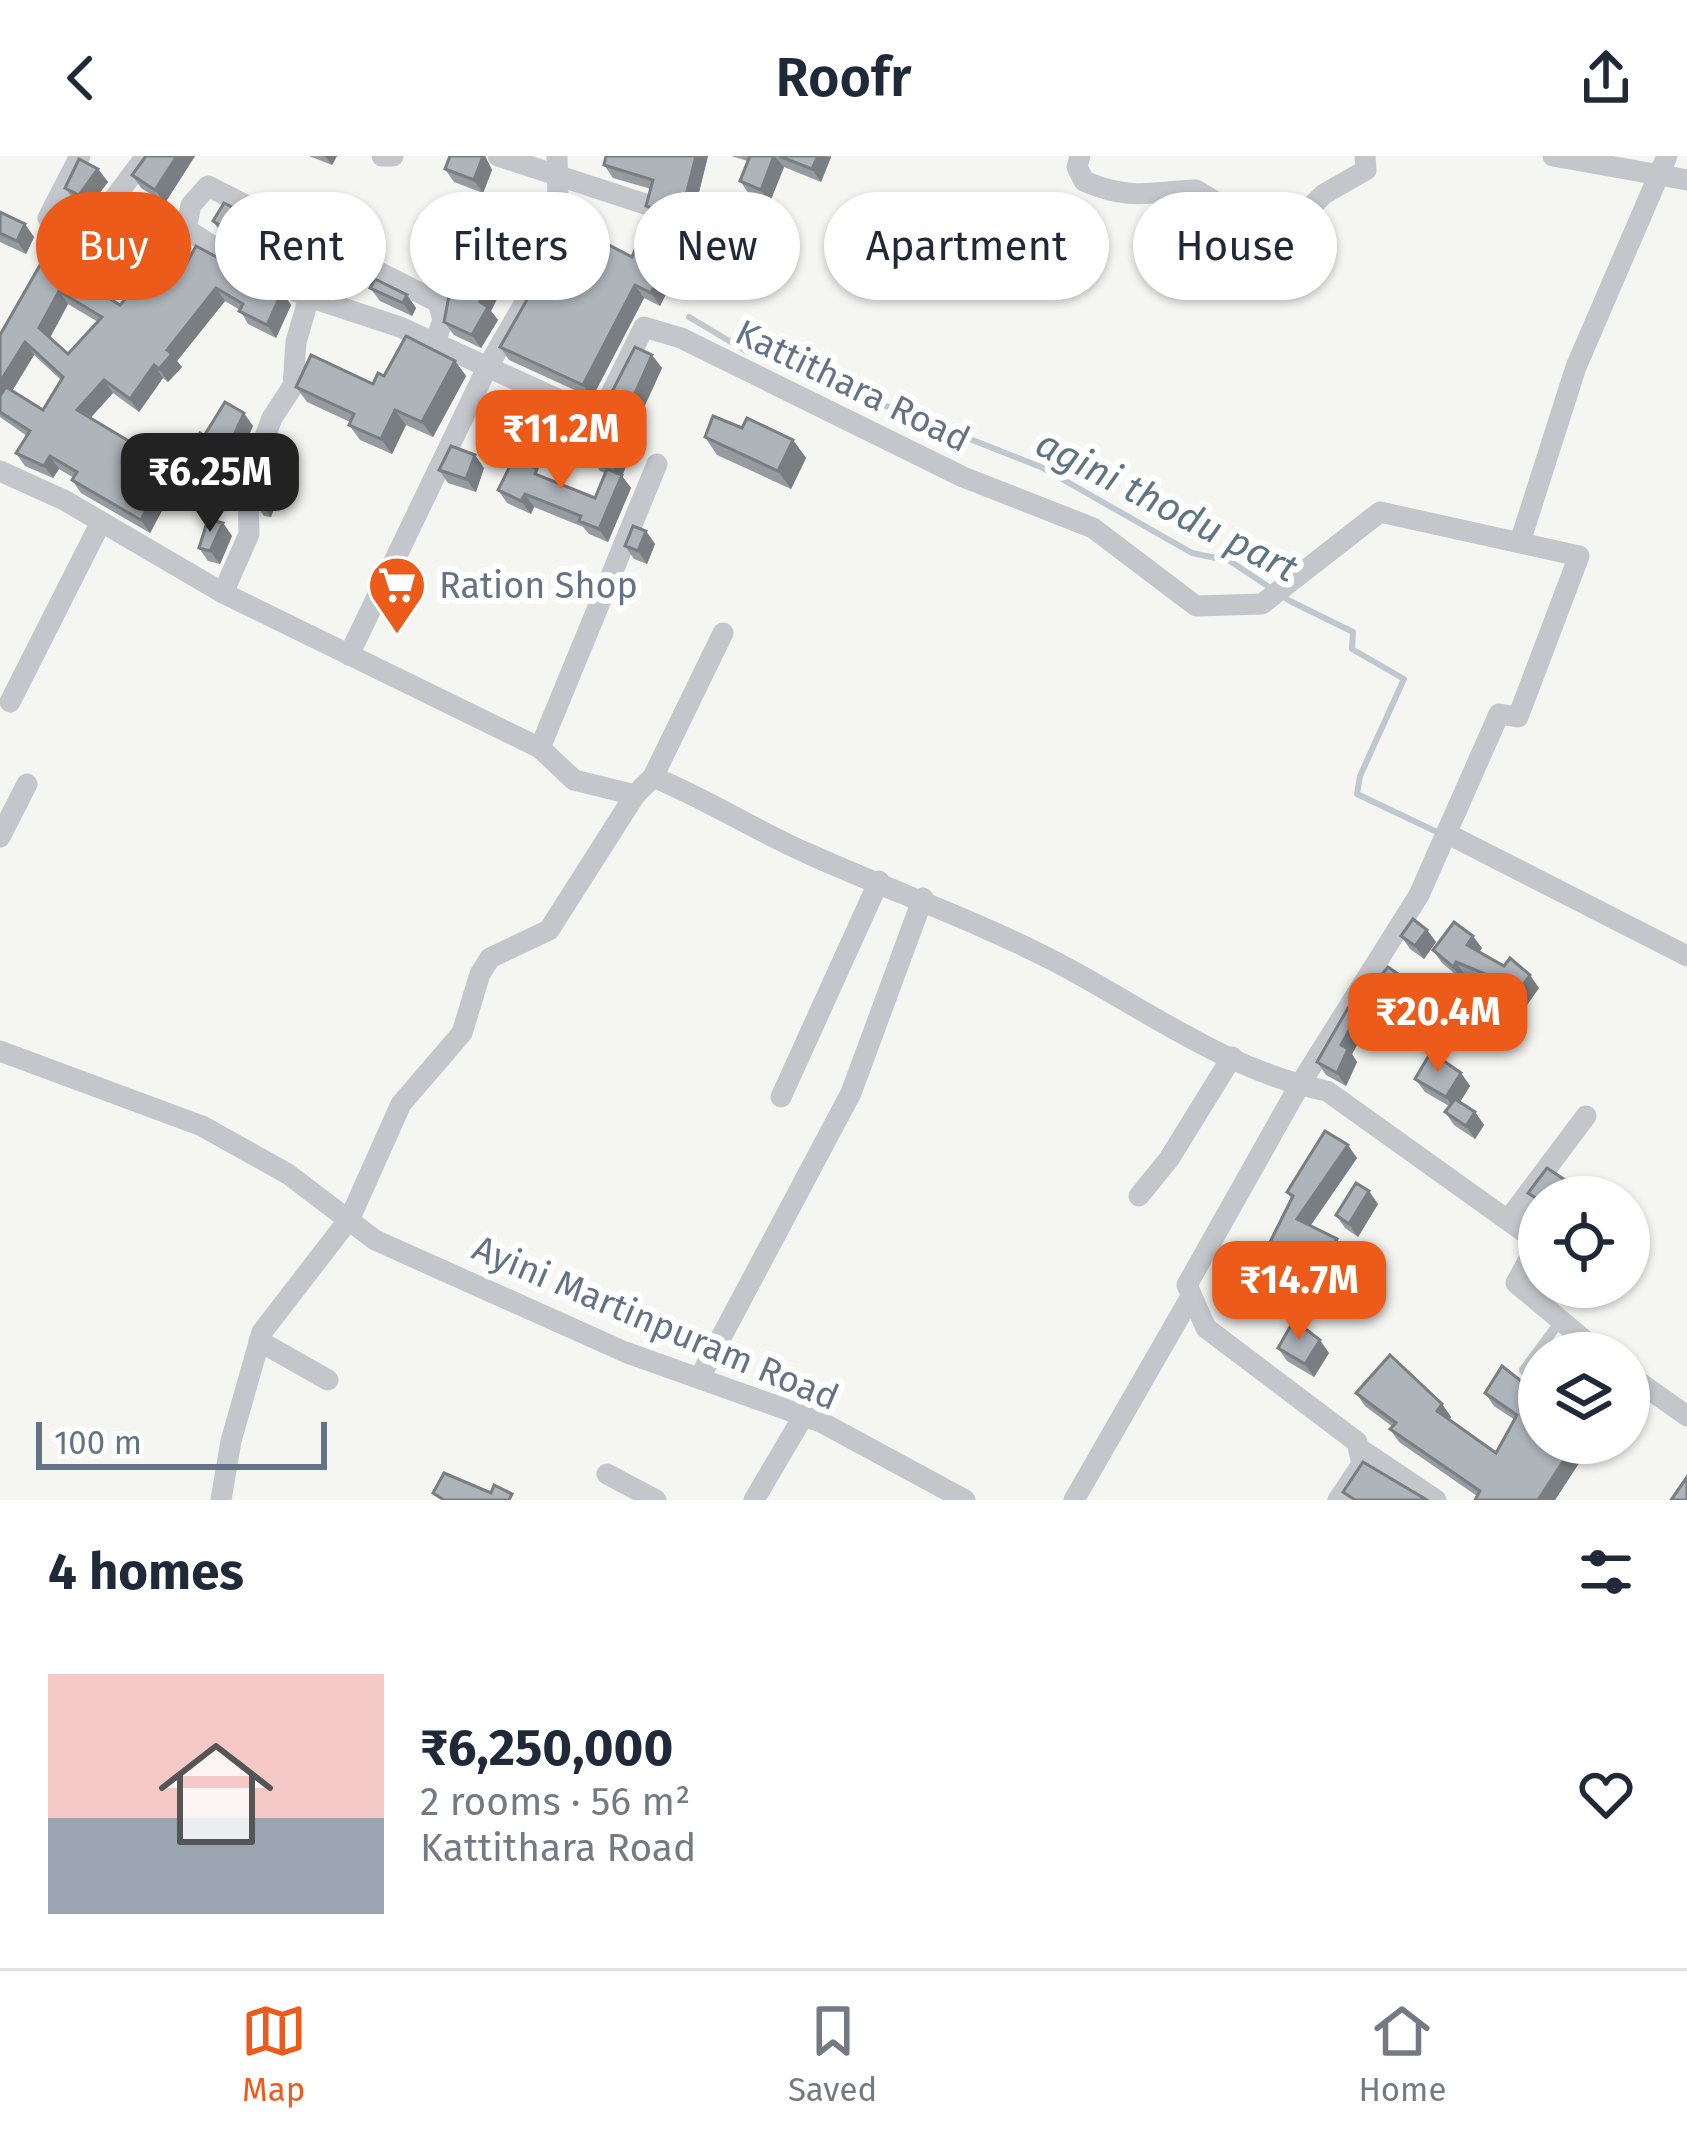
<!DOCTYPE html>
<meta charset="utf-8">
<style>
body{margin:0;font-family:"Fira Sans",sans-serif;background:#f6f6f7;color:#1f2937;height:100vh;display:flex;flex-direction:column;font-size:45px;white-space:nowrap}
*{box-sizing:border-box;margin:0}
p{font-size:39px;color:#747a83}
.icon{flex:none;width:66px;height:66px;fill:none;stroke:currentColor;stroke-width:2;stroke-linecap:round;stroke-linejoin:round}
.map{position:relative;height:1344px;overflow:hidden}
.side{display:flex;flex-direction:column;background:#fff;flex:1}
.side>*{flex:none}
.hud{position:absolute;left:36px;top:36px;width:1617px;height:108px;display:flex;gap:24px}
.controls{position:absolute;left:1518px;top:1020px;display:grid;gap:24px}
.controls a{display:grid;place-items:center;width:132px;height:132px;border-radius:50%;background:#fff;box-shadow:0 3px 9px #0004;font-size:60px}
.scale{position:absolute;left:36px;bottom:30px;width:291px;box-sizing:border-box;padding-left:12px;border:6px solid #637385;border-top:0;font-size:33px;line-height:42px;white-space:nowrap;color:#637385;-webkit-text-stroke:9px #fff;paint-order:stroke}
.price{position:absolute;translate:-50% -102px;padding:0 27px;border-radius:24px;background:#ed5b1b;color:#fff;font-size:39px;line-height:78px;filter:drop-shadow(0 3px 6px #0008)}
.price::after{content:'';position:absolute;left:50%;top:72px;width:36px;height:27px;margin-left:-18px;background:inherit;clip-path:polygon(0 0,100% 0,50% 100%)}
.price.selected{background:#222;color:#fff}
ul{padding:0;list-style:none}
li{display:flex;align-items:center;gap:36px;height:300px;padding:0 48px}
li span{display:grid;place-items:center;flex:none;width:336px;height:240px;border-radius:0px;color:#555}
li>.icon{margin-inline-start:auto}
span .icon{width:144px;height:144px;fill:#fffc;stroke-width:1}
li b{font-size:51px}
h2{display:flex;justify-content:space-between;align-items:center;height:144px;padding:0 48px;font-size:51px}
.pill{padding:0 42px;border-radius:54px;background:#fff;box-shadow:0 3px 9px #0004;font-size:42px;line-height:108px}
.pill.selected{background:#ed5b1b;color:#fff}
header{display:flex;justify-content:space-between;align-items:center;height:156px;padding:0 48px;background:#fff;font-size:54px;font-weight:600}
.tab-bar{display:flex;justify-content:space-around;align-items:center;height:168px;border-top:3px solid #e0e1e3;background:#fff;font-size:33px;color:#747a83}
.tab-bar a{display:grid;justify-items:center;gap:6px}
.tab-bar .selected{color:#ed5b1b}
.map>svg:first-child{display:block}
</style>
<header><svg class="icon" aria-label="back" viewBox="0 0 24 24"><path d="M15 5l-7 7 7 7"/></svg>Roofr<svg class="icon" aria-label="share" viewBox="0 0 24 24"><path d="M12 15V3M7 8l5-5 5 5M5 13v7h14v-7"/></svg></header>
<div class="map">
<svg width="1687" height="1344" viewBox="0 0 1687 1344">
<rect width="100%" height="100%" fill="#f5f6f2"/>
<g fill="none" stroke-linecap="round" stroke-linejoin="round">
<polyline stroke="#bec8ce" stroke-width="6" points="689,161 746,195 1041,311 1192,397 1230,405 1290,445 1353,476 1352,493 1404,523 1360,620 1357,638 1437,676"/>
<polyline stroke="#c3c6ca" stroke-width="10" points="1524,1214 1561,1164"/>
<g stroke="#c3c6ca" stroke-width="21">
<polyline points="80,0 48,62 86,80 146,0"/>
<polyline points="382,0 393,0"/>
<polyline points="498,0 645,48"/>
<path d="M1080,0L1077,11L1084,25C1130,45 1150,36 1196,34L1262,74L1283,78L1324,38L1366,14L1365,0"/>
<polyline points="1553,0 1687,24"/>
<polyline points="309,141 257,118 186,73 191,49 208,30 438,146 443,164 435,186"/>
<polyline points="0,315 64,344 223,437 249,378 248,326 272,262 293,230 296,186 309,141 400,171 599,262 644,171 681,182 963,321 1093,372 1196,450 1262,448 1380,356 1579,400 1518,561 1499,558 1419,739 1299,930 1187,1129 1206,1172 1357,1286 1362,1308 1338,1344"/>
<polyline points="1520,386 1576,211 1667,0"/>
<path d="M223,437L540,592L574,624L635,639L653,621C707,643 756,675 809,698C891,735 975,764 1054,805C1143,851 1226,915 1327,935L1538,1086L1516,1127L1600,1197"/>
<polyline points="349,499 487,212 550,103 558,46 557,0"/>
<polyline points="10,546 100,368"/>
<polyline points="540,592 657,308"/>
<polyline points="653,621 723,477"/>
<polyline points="1446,677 1687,800"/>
<polyline points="0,681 27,628"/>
<polyline points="0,895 202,970 288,1018 375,1084 625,1196 821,1266 965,1344"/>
<polyline points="781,941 879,725"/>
<polyline points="1139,1040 1169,1003 1232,901"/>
<polyline points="1508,1064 1586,960"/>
<polyline points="259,1185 328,1224"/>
<polyline points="1629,1219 1687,1260"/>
<polyline points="700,1221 851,937 923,742"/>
<polyline points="1363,1295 1436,1344"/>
<polyline points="607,1318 656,1344"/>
<polyline points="221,1344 231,1285 262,1176 350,1062 401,948 462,877 480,818 490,802 549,774 635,639"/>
<polyline points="754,1344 804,1259"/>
<polyline points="1074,1344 1189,1144"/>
</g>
</g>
<g fill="#959ba0" fill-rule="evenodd">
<polygon points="146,0 195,0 165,47 141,32 132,19"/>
<polygon points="309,0 337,0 332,9"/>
<polygon points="450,0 485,0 492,14 483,37 454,26 445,13"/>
<polygon points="606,0 708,0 690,72 684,70 668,107 676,118 660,150 644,142 592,242 509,204 500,191 544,132 601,105 632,101 650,56 646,50 651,33 613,22 604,9"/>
<polygon points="731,0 831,0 831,1 821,26 784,11 770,46 749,38 740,25 748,5"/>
<polygon points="98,13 108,26 88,52 74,44 65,32"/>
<polygon points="0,56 34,81 26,98 0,86"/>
<path d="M103,62L165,78L175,91L169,101L185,110L282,136L291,149L276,182L248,168L240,154L225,145L177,205L182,211L168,226L163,222L139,256L113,237L90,262L157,309L144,329L156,336L165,349L150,377L81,337L72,324L74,322L59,313L53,322L25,310L16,297L27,280L0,261V179L47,104L42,98L69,80L78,93L66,116L120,149L144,133L157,110L112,75ZM68,148L98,166L68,198L50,182ZM34,199L61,224L43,254L12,235Z"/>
<polygon points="213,65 346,108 355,121 346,138 264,105 222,78"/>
<polygon points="427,115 500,137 491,155 498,164 481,192 454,179 444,166 450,136 436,128"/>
<polygon points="370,132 407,139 416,152 412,160 380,145"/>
<polygon points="455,205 466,220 433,281 406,269 392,298 360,284 349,269 350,266 307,246 296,231 373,228 384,220"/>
<polygon points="662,212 624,295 629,303 622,320 631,332 608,386 589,378 583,371 534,351 531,358 507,347 498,334 543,322 595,342 605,317 600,315 591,302 604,268 599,261"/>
<polygon points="253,270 226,329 196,311 187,298"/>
<polygon points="742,272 793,284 806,302 791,333 717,299 705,281"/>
<polygon points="484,312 476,336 448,327 439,314"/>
<polygon points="272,320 281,333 271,361 264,360 255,347"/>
<polygon points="223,367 232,380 220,408 208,405 199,392"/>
<polygon points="646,375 655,388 647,408 634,403 625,390"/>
<polygon points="1427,774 1436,786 1424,803 1410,793 1401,780"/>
<polygon points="1482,792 1479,796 1539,832 1524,853 1504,835 1465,819 1462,824 1442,807 1433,794"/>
<polygon points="1374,828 1414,829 1423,842 1410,859 1384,841"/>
<polygon points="1358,858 1367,871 1352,898 1357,906 1346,930 1326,919 1317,906"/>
<polygon points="1461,917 1470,930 1460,946 1475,956 1484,969 1475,983 1454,969 1445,956 1449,950 1425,936 1415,923"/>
<polygon points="1357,1002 1311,1069 1346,1096 1331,1122 1280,1099 1270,1086 1292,1043 1287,1036"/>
<polygon points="1378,1048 1358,1081 1345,1072 1336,1059"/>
<polygon points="1278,1192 1329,1197 1314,1221 1287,1205"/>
<polygon points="1502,1210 1539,1287 1592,1287 1555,1344 1475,1344 1477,1340 1399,1286 1390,1273 1393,1271 1365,1250 1356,1237 1442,1248 1451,1261 1449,1264 1496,1297 1515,1264 1494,1250 1485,1237"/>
</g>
<g fill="#797e82">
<polygon points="177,0 195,0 165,47 155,34"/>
<polygon points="325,0 337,0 332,9"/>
<polygon points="483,0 485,0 492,14 483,37 474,24"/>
<polygon points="696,0 708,0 690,72 681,59"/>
<polygon points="774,0 784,11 770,46 761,34"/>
<polygon points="818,0 831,1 821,26 812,13"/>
<polygon points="98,13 108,26 88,52 79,39"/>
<polygon points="674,57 684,70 668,107 676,118 660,150 651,137 657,100"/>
<polygon points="25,68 34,81 26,98 17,85"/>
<polygon points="165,78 175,91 162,113 153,100"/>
<polygon points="69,80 78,93 65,118 56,105"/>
<polygon points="346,108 355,121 346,138 337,125"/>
<polygon points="491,124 500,137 491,155 498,164 481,192 472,179 480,146"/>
<polygon points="635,129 644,142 592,242 583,229"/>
<polygon points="216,132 225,145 177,205 182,211 168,226 159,213 167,194"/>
<polygon points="59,135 68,148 48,185 39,172"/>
<polygon points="282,136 291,149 276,182 267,169"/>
<polygon points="407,139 416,152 412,160 403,147"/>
<polygon points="25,186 34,199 6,245 0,237 0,226"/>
<polygon points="652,199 662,212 624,295 629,303 622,320 631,332 608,386 599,373 620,322 612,310 613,287"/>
<polygon points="455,205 466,220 433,281 422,266"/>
<polygon points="154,209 163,222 139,256 130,243"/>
<polygon points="104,224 113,237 86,267 77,254"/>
<polygon points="395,254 406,269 392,298 381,283"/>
<polygon points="244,257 253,270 226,329 217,316"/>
<polygon points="793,284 806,302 791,333 778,315"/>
<polygon points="147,296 157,309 140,336 131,323"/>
<polygon points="475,299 484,312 476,336 466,323"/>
<polygon points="50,300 59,313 53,322 44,310"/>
<polygon points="272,320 281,333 271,361 262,348"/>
<polygon points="156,336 165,349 150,377 141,364"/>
<polygon points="525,338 534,351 531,358 521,345"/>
<polygon points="223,367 232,380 220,408 210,395"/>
<polygon points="646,375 655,388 647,408 638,395"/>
<polygon points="1427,774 1436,786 1424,803 1415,790"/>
<polygon points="1473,780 1482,792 1476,802 1467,789"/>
<polygon points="1456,806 1465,819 1462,824 1453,811"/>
<polygon points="1530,819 1539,832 1524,853 1515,840"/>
<polygon points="1414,829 1423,842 1410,859 1401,846"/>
<polygon points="1358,858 1367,871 1352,898 1357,906 1346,930 1337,917 1341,889"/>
<polygon points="1461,917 1470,930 1455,954 1446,941"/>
<polygon points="1475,956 1484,969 1475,983 1466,970"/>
<polygon points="1348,989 1357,1002 1306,1076 1297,1063"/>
<polygon points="1565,1024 1574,1037 1571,1041 1553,1041"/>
<polygon points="1369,1035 1378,1048 1358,1081 1349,1068"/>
<polygon points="1337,1083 1346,1096 1331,1122 1322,1109"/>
<polygon points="1320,1184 1329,1197 1314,1221 1305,1208"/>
<polygon points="1442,1248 1451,1261 1446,1268 1437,1255"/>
<polygon points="1575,1287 1592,1287 1555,1344 1538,1344"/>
</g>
<g fill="#adb4ba" stroke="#797e82" stroke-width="3" fill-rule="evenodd">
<polygon points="146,0 177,0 155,34 132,19"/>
<polygon points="450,0 483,0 474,24 445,13"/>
<polygon points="606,0 696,0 681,59 674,57 657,100 667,105 651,137 635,129 583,229 500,191 536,128 544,132 566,87 601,105 609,89 632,101 652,52 646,50 653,24 604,9"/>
<polygon points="750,0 774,0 761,34 740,25"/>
<polygon points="779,0 818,0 812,13"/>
<polygon points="79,3 98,13 79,39 65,32"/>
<polygon points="116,47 148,73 150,69 165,78 153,100 103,62"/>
<polygon points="224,47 346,108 337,125 255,92 213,65"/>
<polygon points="0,56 25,68 17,85 0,77"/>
<polygon points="56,74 69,80 56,105 42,98"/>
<path d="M196,90L282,136L267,169L239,155L243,148L216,132L167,194L172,198L159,213L154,209L130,243L104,224L77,254L147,296L131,323L156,336L141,364L72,324L77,316L50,300L44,310L16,297L30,275L0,256V240L6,231L43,254L63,221L25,186L0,226V179L44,102L120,149L139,128L144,133L164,98L185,110ZM59,135L102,161L68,198L39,172Z"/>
<polygon points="435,99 491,124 480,146 488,151 472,179 444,166 451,129 427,115"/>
<polygon points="375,123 407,139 403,147 370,132"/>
<polygon points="406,180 455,205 422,266 395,254 381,283 349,269 354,258 296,231 311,199 373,228 378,217 384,220"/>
<polygon points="635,191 652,199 613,287 620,290 612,310 591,302 606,264 599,261"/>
<polygon points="225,246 244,257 217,316 187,298 200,277 204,280"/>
<polygon points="713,260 742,272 747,262 793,284 778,315 705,281"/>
<polygon points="451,290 475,299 466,323 439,314"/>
<polygon points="514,302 537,313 535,318 595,342 607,313 622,319 599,373 579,365 581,360 525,338 521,345 498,334"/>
<polygon points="254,316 272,320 262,348 255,347"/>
<polygon points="208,363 223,367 210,395 199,392"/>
<polygon points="633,370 646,375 638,395 625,390"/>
<polygon points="1413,763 1427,774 1415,790 1401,780"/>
<polygon points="1454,766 1473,780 1467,789 1504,810 1510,802 1530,819 1515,840 1495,822 1456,806 1453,811 1433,794"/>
<polygon points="1388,811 1414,829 1401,846 1374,828"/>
<polygon points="1348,852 1358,858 1341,889 1348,893 1337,917 1317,906"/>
<polygon points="1431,896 1461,917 1446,941 1415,923"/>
<polygon points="1455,943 1475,956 1466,970 1445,956"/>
<polygon points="1325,975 1348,989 1297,1063 1337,1083 1322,1109 1270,1086 1293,1040 1287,1036"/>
<polygon points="1547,1012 1565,1024 1553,1041 1539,1041 1539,1044 1528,1037"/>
<polygon points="1356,1027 1369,1035 1349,1068 1336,1059"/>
<polygon points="1294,1164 1320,1184 1305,1208 1278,1192"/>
<polygon points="1390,1199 1442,1248 1437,1255 1496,1297 1517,1259 1485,1237 1502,1210 1539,1239 1539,1287 1575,1287 1538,1344 1475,1344 1480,1335 1390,1273 1396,1267 1356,1237"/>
<polygon points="1363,1306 1427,1344 1355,1344 1343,1336"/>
<polygon points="444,1317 491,1337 494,1329 512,1338 509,1344 444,1344 433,1337"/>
<polygon points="1687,1321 1687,1344 1671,1344"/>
</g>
<defs>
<g id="supermarket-pin" transform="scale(3)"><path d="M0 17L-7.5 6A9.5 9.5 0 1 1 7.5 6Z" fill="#ed5b1b" stroke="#fff"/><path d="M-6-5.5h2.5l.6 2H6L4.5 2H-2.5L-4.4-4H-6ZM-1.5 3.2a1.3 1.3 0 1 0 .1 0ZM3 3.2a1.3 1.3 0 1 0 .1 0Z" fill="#fff"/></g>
</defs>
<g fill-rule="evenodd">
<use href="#supermarket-pin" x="397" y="429"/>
</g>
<g text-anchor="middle" stroke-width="12" stroke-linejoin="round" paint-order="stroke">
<g font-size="36" fill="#637385" stroke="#fff">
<text transform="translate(853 229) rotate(26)" y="13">Kattithara Road</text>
<text transform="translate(656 1166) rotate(23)" y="13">Ayini Martinpuram Road</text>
</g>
<g font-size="36" fill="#637385" stroke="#fff" text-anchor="start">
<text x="439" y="442">Ration Shop</text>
</g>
<g font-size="39" font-style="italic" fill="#5f7582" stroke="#fff">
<text transform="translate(1167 349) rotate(27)" y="14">agini thodu part</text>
</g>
</g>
</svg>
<div class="controls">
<a><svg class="icon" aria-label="locate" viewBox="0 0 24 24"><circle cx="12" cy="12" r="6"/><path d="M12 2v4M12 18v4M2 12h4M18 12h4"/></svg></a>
<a><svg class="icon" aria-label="layers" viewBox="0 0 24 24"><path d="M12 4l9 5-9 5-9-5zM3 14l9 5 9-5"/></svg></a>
</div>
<div class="scale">100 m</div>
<b class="price" style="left:561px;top:336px">₹11.2M</b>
<b class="price selected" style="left:210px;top:379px">₹6.25M</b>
<b class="price" style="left:1438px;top:919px">₹20.4M</b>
<b class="price" style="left:1299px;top:1187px">₹14.7M</b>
<div class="hud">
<a class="pill selected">Buy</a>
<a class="pill">Rent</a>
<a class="pill">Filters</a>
<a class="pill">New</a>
<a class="pill">Apartment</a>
<a class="pill">House</a>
</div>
</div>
<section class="side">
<h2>4 homes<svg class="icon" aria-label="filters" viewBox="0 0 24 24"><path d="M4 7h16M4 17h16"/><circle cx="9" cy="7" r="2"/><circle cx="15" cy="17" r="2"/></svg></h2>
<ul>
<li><span style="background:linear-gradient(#f6c9c9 60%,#9aa5b1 0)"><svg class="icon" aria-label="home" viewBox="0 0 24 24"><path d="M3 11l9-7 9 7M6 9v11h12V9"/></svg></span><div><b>₹6,250,000</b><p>2 rooms · 56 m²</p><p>Kattithara Road</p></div><svg class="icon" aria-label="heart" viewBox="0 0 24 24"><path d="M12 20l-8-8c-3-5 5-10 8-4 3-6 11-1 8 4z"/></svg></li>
</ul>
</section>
<nav class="tab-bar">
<a class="selected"><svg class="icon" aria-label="map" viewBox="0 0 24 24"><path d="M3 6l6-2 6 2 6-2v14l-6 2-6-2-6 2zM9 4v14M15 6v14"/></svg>Map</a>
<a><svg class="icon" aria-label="saved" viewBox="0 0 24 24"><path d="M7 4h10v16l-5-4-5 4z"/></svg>Saved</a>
<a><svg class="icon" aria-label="home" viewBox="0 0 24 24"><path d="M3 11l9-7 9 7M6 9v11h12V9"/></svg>Home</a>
</nav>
